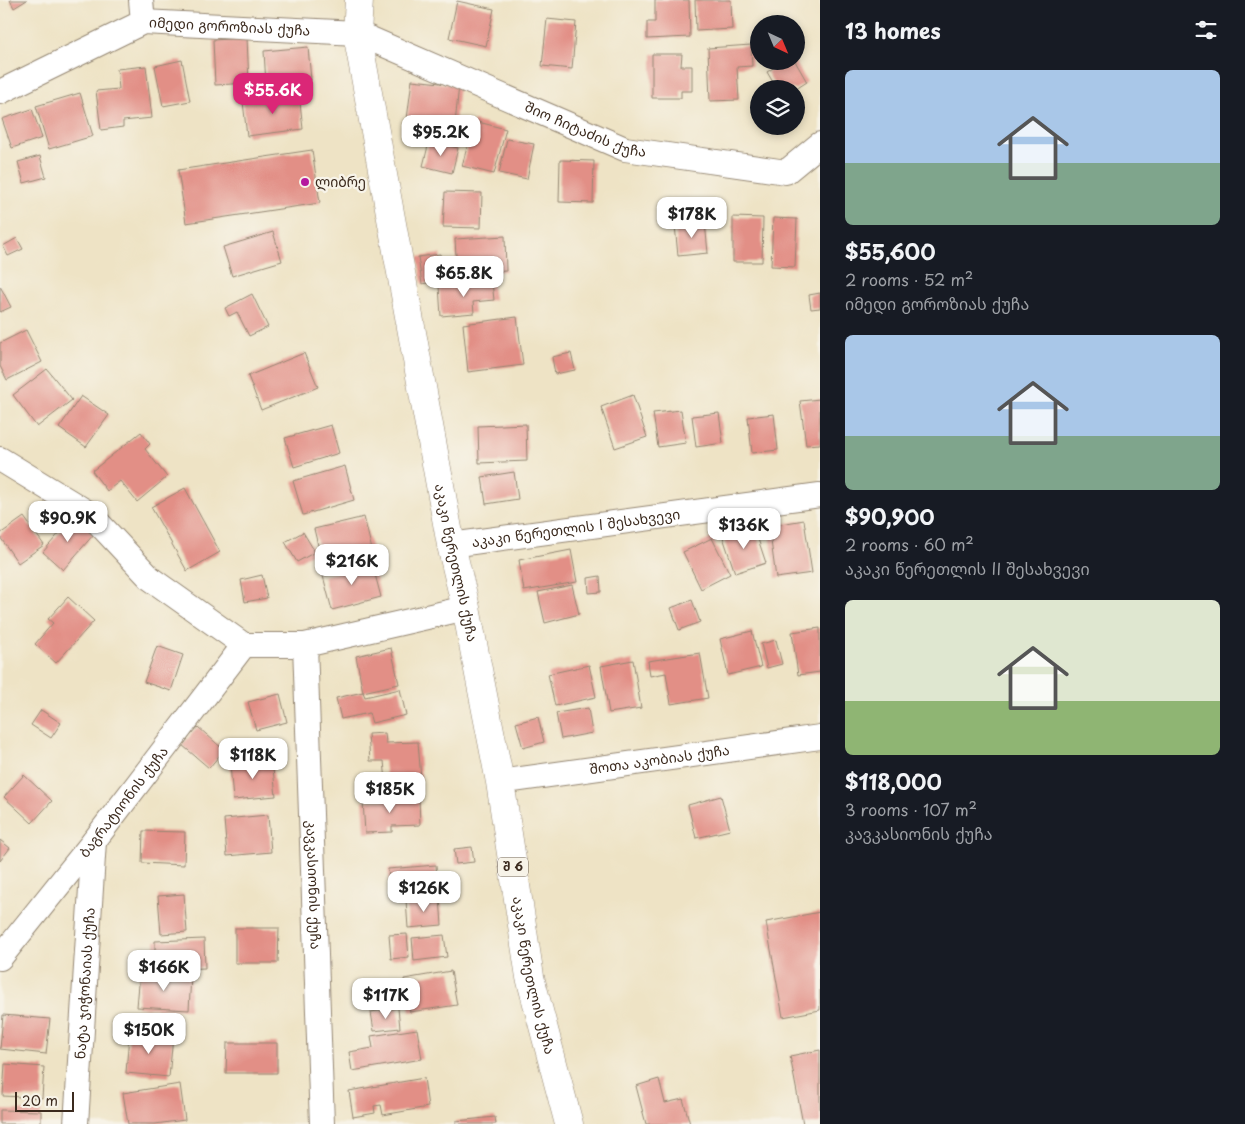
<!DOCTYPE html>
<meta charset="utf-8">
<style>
body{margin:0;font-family:"Playpen Sans","Noto Sans Georgian",sans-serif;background:#20242c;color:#f1f3f6;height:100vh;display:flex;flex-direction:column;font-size:19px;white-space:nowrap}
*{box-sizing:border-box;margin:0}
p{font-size:16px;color:#9ea1a6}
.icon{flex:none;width:28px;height:28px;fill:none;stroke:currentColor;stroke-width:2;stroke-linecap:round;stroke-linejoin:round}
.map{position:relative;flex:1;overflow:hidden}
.drawer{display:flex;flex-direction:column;background:#171b24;width:425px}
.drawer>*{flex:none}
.needle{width:32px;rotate:136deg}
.controls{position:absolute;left:750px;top:15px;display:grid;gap:10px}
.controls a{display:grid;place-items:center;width:55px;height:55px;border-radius:50%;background:#171b24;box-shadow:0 2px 8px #0003;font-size:25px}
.scale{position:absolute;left:15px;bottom:12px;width:59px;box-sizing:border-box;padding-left:5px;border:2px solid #3b2a1e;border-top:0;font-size:14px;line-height:18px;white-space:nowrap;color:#3b2a1e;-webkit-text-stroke:4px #f7f3e8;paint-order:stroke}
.price{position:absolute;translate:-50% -42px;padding:0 11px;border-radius:10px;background:#fff;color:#222;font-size:16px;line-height:32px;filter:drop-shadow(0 1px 2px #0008)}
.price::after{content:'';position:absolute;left:50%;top:30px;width:15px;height:11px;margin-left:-8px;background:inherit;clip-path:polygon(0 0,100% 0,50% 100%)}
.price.current{background:#db2777;color:#fff}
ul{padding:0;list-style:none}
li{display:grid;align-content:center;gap:10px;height:265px;padding:0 25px}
li span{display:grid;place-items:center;height:155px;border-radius:8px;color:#555}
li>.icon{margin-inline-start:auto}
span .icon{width:90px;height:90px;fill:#fffc;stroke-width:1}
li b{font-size:21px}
h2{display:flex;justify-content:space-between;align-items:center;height:60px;padding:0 25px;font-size:21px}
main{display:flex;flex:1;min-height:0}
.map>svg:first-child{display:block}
</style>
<main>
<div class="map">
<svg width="820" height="1124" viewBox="0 0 820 1124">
<rect width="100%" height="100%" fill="#f7f3e8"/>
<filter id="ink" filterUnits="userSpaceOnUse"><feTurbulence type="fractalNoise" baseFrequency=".02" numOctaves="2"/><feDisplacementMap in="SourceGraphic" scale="10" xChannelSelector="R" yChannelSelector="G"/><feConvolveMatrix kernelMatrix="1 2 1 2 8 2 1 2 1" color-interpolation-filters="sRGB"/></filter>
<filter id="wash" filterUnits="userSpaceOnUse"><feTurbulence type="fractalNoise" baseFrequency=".0096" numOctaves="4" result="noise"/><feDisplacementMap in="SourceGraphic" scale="20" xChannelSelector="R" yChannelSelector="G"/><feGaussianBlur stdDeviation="1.12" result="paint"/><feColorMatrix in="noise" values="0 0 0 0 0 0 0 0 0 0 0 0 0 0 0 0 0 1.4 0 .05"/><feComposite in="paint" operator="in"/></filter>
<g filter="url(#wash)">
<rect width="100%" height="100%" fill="#eee3c5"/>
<g id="blocks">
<g fill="#e28f86">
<polygon points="10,0 27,0 14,8"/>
<polygon points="655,0 689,0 690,37 647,39 647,22 655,22"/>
<polygon points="695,0 731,0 732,29 696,31"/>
<polygon points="457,1 494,9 486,46 449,38"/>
<polygon points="547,19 576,22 572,69 542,66"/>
<polygon points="247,38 249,83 215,85 213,40"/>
<polygon points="751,45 752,66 737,67 739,100 710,101 708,48"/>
<polygon points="308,47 311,80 266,84 264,51"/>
<polygon points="652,54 682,54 681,66 692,66 692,91 681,91 681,98 652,98"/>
<polygon points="182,60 190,101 163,106 155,66"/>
<polygon points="784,61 795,61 807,82 796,89 777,89 767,72"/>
<polygon points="146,66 152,118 123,121 123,127 101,130 96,91 119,89 117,69"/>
<polygon points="412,80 459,85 455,124 407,119"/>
<polygon points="80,93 93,136 49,149 36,106"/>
<polygon points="299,94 303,129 247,136 243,102"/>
<polygon points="32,109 42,138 12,148 2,119"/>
<polygon points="474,121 506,129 494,174 462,166"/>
<polygon points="507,139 534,144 527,179 499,173"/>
<polygon points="429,142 458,148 452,173 423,166"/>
<polygon points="312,150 320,203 186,223 178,170"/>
<polygon points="40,156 46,177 24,183 18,162"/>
<polygon points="560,160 594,161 593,203 559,202"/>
<polygon points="445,192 482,193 481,228 443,227"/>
<polygon points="733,217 763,218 762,262 733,262"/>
<polygon points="773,218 797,219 795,267 771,266"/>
<polygon points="705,222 708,253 678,256 675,225"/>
<polygon points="273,232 282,261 232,276 223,247"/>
<polygon points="505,236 506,271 457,274 455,239"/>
<polygon points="17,238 23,249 8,256 3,246"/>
<polygon points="440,254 444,280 422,284 418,257"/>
<polygon points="492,282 494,300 473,302 474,313 441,316 439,286"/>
<polygon points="0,286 11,307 0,312"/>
<polygon points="820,293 820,308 811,309 809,295"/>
<polygon points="252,294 268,327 249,336 237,312 229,316 225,308"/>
<polygon points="517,317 523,365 468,372 463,324"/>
<polygon points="26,330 42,362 7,380 0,366 0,343"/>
<polygon points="304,353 318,387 261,410 248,376"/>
<polygon points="571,353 575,370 555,374 552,357"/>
<polygon points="47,369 72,400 37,427 13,395"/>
<polygon points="633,395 647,437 615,448 601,407"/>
<polygon points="81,396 109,415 86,447 59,428"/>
<polygon points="820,399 820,444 806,445 800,401"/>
<polygon points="681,410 686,443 658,447 653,413"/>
<polygon points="719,413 723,443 696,447 692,416"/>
<polygon points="774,414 778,450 752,453 748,417"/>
<polygon points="526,424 527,461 479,463 478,426"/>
<polygon points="331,425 339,453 294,467 285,438"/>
<polygon points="141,432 150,444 145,449 167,477 137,502 120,481 107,491 92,471"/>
<polygon points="345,466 354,500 303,515 293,481"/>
<polygon points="514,472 518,499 486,504 482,477"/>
<polygon points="185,488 220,552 187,571 151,507"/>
<polygon points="74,516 94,534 63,570 43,552"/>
<polygon points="24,517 44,545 18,563 0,537 0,534"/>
<polygon points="364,517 373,554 323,566 314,529"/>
<polygon points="804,520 812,573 776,578 769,526"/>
<polygon points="754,527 766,563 735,573 723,537"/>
<polygon points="303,532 315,552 297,562 285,542"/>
<polygon points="712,538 730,574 701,589 683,552"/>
<polygon points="571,550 577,582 524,591 519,560"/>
<polygon points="372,563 381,597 332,610 323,576"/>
<polygon points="262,575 267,598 245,602 241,580"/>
<polygon points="600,576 601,592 589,593 588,578"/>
<polygon points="572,585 579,614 545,623 538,592"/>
<polygon points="68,597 94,621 56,663 35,644 53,623 48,619"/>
<polygon points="692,600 700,622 679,630 671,608"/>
<polygon points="820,628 820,672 798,675 792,632"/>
<polygon points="752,631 761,667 728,675 720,639"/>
<polygon points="776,640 782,664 767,668 761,644"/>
<polygon points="157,646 183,655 171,691 144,682"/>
<polygon points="391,648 399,684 363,692 356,656"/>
<polygon points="700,653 708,698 671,704 666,673 650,676 648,661"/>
<polygon points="633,660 641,708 609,713 601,666"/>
<polygon points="589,665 596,697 555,706 548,674"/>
<polygon points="400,689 406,715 372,723 369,713 341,719 336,698 363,692 365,697"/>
<polygon points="280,694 287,722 256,730 248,702"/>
<polygon points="588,708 592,733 561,739 556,713"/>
<polygon points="41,710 61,723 51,738 31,725"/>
<polygon points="538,717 544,742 523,748 516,723"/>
<polygon points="198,727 224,750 209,768 182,745"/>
<polygon points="385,733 386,743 418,742 421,779 386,781 384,761 370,761 368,734"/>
<polygon points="272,760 276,796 233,800 230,764"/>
<polygon points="24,775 52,801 32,823 4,797"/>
<polygon points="416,784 416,795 396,796 396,785"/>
<polygon points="721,796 730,830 696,838 688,805"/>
<polygon points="419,798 420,825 392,826 392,832 365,833 363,801"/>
<polygon points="268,815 271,852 227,856 224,819"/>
<polygon points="143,831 185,832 184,865 142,863"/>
<polygon points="0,840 10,848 0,861"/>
<polygon points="472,847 474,862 456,864 454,849"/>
<polygon points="436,865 438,891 391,895 388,869"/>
<polygon points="184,894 187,932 161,934 158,896"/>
<polygon points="440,898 442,925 408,928 406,900"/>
<polygon points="820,912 820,1010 783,1017 766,922"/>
<polygon points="235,928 279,928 278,963 235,963"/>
<polygon points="407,934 409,957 391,959 389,935"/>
<polygon points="444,935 447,957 414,961 412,938"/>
<polygon points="204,939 205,968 155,970 155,941"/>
<polygon points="451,971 457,1005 410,1012 404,979"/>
<polygon points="140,973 191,976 189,1010 137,1007"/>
<polygon points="398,1008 400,1028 374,1031 371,1012"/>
<polygon points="3,1015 50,1019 46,1054 0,1049"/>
<polygon points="417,1029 422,1059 352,1071 349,1052 373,1048 371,1036"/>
<polygon points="129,1034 173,1037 169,1077 126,1073"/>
<polygon points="227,1043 277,1043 277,1073 226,1073"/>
<polygon points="820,1050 820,1124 803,1124 790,1056"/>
<polygon points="5,1064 44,1067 42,1098 3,1096"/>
<polygon points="424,1078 428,1107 383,1115 381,1105 374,1106 375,1113 353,1117 349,1091"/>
<polygon points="659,1079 665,1103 683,1099 690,1124 646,1124 636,1086"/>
<polygon points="180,1084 185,1120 155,1124 128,1124 123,1093"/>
<polygon points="0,1110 41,1111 41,1124 0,1124"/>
<polygon points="495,1117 496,1124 456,1124 456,1121"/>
</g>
</g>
</g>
<g filter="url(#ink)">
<use href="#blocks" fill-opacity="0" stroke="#948672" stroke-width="1"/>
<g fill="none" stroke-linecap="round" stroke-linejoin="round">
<g stroke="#948672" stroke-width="26">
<g id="minor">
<polyline points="141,0 143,22"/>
<path id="s1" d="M0,92L143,22L357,33L625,149L786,172L820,144"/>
<polyline points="0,459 90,514 151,579 244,645 305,645 466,608"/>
<path id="s2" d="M451,545L820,495"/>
<path id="s3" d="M305,645L322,1124"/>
<path id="s4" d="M500,782L820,737"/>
<path id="s5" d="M0,958L94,841L244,645"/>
<path id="s6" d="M76,1124L94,841"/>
</g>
</g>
<g stroke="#948672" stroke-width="29">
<g id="major">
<path id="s7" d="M359,0L357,33L451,545L466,608L500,782L530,977L569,1124"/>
</g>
</g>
<use href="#minor" stroke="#fff" stroke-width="24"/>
<use href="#major" stroke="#fff" stroke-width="28"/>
</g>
</g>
<circle fill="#b5179e" stroke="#f7f3e8" stroke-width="2" cx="305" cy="182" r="5"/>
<g text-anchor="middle" stroke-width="4.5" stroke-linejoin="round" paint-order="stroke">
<rect fill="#f7f3e8" stroke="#73665b" stroke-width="1" x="498" y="857.5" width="30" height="19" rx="4"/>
<g font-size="12" font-weight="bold" fill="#3b2a1e">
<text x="513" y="871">შ 6</text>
</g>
<g font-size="14" fill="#3b2a1e" stroke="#f7f3e8">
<text dy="5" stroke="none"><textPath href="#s1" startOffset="246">იმედი გოროზიას ქუჩა</textPath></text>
<text dy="5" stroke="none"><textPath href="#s1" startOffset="622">შიო ჩიტაძის ქუჩა</textPath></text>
<text dy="5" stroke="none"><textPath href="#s2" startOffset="126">აკაკი წერეთლის I შესახვევი</textPath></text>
<text dy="5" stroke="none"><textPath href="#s7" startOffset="572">აკაკი წერეთლის ქუჩა</textPath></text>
<text dy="5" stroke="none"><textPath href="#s4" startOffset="161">შოთა აკობიას ქუჩა</textPath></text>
<text dy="5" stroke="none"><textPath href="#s5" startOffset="199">ბაგრატიონის ქუჩა</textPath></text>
<text dy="5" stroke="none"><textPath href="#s3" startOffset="240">კავკასიონის ქუჩა</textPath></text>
<text dy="5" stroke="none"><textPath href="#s7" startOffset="992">აკაკი წერეთლის ქუჩა</textPath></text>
<text dy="5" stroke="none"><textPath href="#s6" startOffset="141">ნატა ჯიჭონაიას ქუჩა</textPath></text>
</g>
<g font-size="14" fill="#3b2a1e" stroke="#f7f3e8" text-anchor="start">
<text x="315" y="187">ლიბრე</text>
</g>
</g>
</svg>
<div class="controls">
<a><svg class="needle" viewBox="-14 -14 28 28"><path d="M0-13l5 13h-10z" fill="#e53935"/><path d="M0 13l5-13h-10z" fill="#9ea1a6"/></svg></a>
<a><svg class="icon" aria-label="layers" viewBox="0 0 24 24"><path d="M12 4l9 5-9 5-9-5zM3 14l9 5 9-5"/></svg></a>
</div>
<div class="scale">20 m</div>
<b class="price current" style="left:273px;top:115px">$55.6K</b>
<b class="price" style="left:441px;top:157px">$95.2K</b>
<b class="price" style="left:692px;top:239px">$178K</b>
<b class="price" style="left:464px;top:298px">$65.8K</b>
<b class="price" style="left:68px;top:543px">$90.9K</b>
<b class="price" style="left:744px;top:550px">$136K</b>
<b class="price" style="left:352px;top:586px">$216K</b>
<b class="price" style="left:253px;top:780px">$118K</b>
<b class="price" style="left:390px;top:814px">$185K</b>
<b class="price" style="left:424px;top:913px">$126K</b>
<b class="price" style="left:164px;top:992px">$166K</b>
<b class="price" style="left:386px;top:1020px">$117K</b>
<b class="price" style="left:149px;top:1055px">$150K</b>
</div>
<section class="drawer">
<h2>13 homes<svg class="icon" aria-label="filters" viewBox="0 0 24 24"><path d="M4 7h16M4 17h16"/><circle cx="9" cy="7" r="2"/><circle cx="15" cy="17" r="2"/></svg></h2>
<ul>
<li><span style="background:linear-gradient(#a9c7e8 60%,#7fa58c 0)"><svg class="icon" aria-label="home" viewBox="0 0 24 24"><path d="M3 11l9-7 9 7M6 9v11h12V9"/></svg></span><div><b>$55,600</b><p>2 rooms · 52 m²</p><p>იმედი გოროზიას ქუჩა</p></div></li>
<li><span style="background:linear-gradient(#a9c7e8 65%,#7fa58c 0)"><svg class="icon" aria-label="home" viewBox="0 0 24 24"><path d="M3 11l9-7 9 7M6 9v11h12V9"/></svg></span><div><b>$90,900</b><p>2 rooms · 60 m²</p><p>აკაკი წერეთლის II შესახვევი</p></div></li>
<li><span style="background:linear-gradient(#dfe7d0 65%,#8fb573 0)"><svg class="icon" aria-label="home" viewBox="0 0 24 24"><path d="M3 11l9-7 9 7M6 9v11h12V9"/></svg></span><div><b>$118,000</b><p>3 rooms · 107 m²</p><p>კავკასიონის ქუჩა</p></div></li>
</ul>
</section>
</main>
